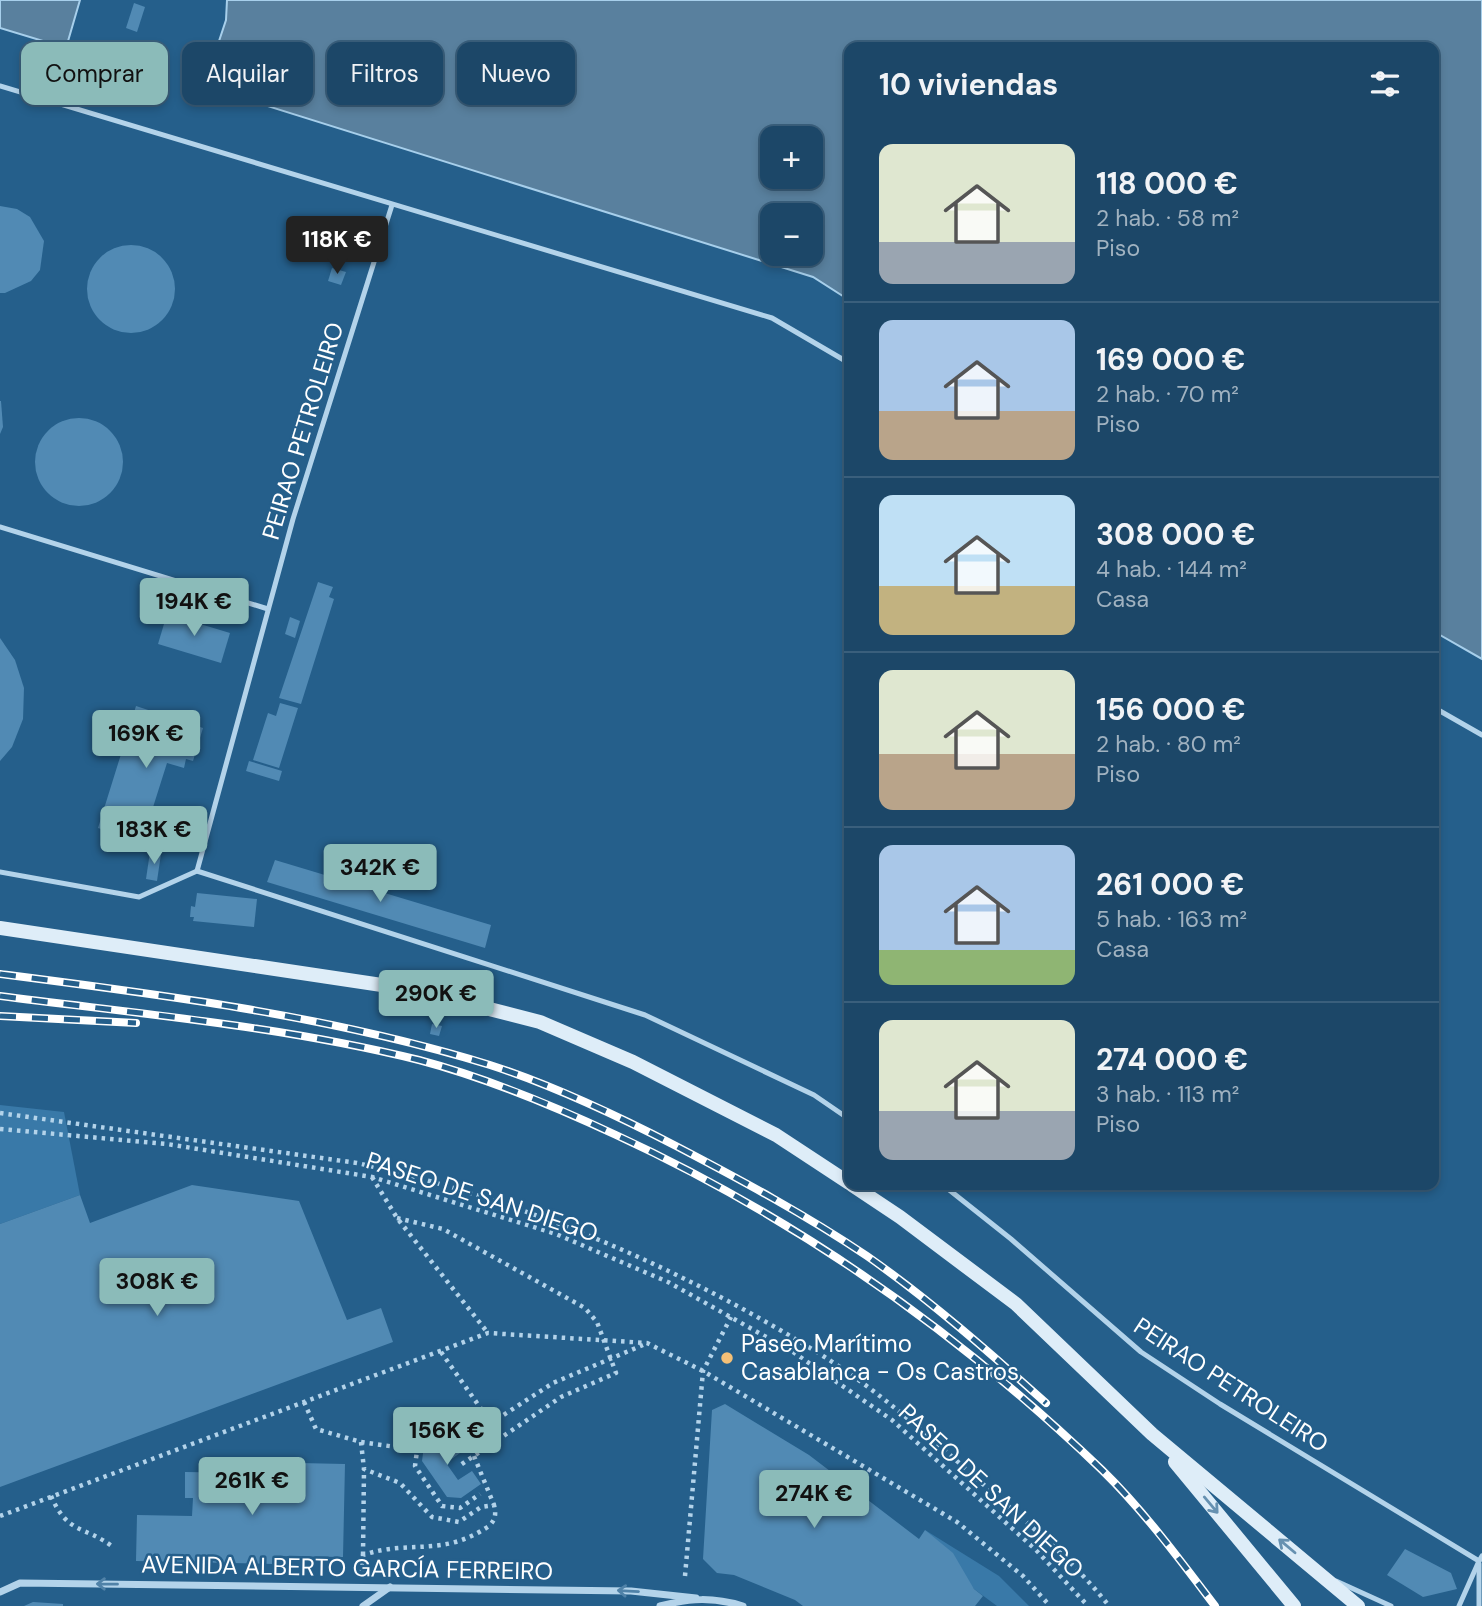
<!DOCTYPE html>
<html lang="es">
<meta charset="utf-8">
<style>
body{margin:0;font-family:"DM Sans",sans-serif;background:#295171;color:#f1f3f6;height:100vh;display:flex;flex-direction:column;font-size:26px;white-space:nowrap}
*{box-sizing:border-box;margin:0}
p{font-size:23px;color:#a0b2c0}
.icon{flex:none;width:38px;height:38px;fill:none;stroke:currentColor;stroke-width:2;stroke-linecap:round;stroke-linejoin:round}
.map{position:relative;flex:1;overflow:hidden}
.side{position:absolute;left:844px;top:42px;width:595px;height:1148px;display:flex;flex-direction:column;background:#1c4768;border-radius:14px;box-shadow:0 4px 10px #0003,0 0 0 2px #3a5f7c}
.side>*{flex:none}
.hud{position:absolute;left:21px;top:42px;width:665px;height:63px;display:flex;gap:14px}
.tools{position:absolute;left:760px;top:126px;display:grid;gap:14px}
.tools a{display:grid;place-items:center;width:63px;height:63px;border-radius:14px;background:#1c4768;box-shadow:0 4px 10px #0003,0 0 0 2px #3a5f7c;font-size:35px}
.price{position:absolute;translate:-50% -60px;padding:0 16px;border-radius:7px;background:#8bbbb9;color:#111;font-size:23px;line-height:46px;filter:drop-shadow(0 2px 4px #0008)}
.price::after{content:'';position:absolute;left:50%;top:42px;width:21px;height:16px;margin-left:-10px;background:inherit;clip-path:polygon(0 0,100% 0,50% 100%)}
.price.active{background:#222;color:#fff}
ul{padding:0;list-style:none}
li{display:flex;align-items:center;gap:21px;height:175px;padding:0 35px}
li+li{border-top:2px solid #3a5f7c}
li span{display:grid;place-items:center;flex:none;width:196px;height:140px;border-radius:14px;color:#555}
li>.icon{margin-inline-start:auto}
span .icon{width:84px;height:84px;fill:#fffc;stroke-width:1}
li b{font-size:30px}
h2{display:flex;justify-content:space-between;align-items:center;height:84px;padding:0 35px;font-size:30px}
.pill{padding:0 24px;border-radius:14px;background:#1c4768;box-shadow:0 4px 10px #0003,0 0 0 2px #3a5f7c;font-size:24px;line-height:63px}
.pill.active{background:#8bbbb9;color:#111}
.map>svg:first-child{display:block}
</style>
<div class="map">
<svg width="1482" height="1606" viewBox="0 0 1482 1606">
<rect width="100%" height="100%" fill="#255f8b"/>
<g fill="#3979a8">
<polygon points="0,1105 64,1112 80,1195 0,1224"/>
<polygon points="925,1530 999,1576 1029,1606 997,1606 974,1589"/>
</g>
<g fill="#59809e" stroke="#a7cfeb" stroke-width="2" fill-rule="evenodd">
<polygon points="0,0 80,0 66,48 0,28"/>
<path d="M227,0H1482V659L1433,631V47H849V300L813,277L204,86L226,20ZM772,138H810V177H772ZM772,215H810V254H772Z"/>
</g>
<g fill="#518ab4">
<polygon points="134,3 145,7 137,32 126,28"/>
<polygon points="0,206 17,209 30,217 44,241 40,270 31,281 5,293 0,293"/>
<circle cx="131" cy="289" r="44"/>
<polygon points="332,268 346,272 341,285 328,281"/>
<polygon points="1,401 3,427 0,434 0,401"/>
<circle cx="79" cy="462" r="44"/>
<polygon points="318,582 333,587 329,597 334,599 301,704 279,698"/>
<polygon points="167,614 230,633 221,663 158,644"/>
<polygon points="290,617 300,621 295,638 285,634"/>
<polygon points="0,638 15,660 24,688 23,719 12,747 0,761"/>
<polygon points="280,703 298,708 279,768 253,760 268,713 276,716"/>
<polygon points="136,706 203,728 193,761 186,759 184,768 167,763 142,842 98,828"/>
<polygon points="249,761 282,771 279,781 246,771"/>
<polygon points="150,852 161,854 157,881 146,879"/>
<polygon points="275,860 491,925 485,948 267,882"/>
<polygon points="197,893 257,899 254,927 193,921 194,917 190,917 191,906 195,907"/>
<polygon points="432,1024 442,1026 439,1036 430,1034"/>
<polygon points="192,1185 299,1201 347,1320 381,1308 393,1342 0,1487 0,1224 80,1195 90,1223"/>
<polygon points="725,1404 809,1455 919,1539 925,1530 953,1553 974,1589 983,1596 975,1606 803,1606 795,1600 734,1575 717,1573 703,1559 712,1410"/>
<polygon points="446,1431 460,1453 446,1463 458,1480 472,1471 481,1484 461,1498 447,1497 422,1461 424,1446"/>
<polygon points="253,1462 345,1464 343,1557 275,1556 274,1564 136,1561 137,1515 192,1516 193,1498 185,1498 185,1472 252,1473"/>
<polygon points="1405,1549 1451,1573 1457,1589 1423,1597 1387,1575"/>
<polygon points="33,1602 63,1604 63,1606 24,1606"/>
</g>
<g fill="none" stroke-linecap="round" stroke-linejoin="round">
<g stroke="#b3d3ea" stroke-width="4.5" stroke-dasharray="3.5 5" stroke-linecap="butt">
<path d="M0,1113L357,1163C521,1199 681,1267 823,1356C882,1393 933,1440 984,1485C1027,1523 1074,1561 1109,1606"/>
<polyline points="0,1129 167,1144 372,1177 556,1234 668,1282 793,1352 892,1420 1036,1550 1088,1606"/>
<polyline points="372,1177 397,1218 488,1333"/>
<polyline points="397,1218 443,1229 585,1308 597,1322 616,1373 561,1397 459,1466"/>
<polyline points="441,1352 491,1423 553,1383 643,1345"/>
<polyline points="304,1402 316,1429 361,1442 417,1450"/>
<path d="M361,1442L364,1469L400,1483L432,1517L459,1522L481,1507L494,1505C496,1514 496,1519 489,1526C442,1558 411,1539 363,1555L362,1571"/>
<polyline points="461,1444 491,1423"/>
<polyline points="463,1448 446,1423 418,1443 415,1466 442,1506 460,1508 480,1494"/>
<polyline points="474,1456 494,1505"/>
<path d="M51,1496C68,1535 84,1525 113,1547"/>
<polyline points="0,1516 488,1333 647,1343 703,1371 957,1522 1023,1576 1050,1606"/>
<polyline points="363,1555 364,1469"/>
<polyline points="685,1576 703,1371 731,1317"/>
</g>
<g stroke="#b3d3ea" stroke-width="5">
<polyline points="0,86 772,318 849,363"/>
<polyline points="0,527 268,609"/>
<polyline points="1433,707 1482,735"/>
<polyline points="197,871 293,519 392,205"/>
<polyline points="0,872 139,897 197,871 645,1015 814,1095 849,1119"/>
<polyline points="943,1185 1011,1239 1141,1352 1220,1404 1479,1561 1482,1556"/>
<polyline points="1336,1581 1391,1606"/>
<polyline points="1459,1606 1479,1561"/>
<polyline points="1479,1606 1479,1564"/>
</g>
<g stroke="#b3d3ea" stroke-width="7">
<polyline points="0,1592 20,1583 631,1591 696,1598"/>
<polyline points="363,1606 390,1587"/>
<path d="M660,1606C690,1598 713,1597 743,1606"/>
</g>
<g stroke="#deedf8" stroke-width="14">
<polyline points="0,928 415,990 540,1022 633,1062 776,1135 849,1183"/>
<polyline points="852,1185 900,1217 1016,1304 1152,1434 1358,1606"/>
<polyline points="1175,1462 1294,1606"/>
</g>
<g stroke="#fff" stroke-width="8">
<g id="rail">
<path d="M0,974C164,995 331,1016 490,1065C555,1086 616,1115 676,1146C741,1180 806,1215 867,1256C930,1300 989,1352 1046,1403"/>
<path d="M0,996C140,1014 282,1026 419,1060C487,1078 552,1105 616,1135C796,1218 959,1333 1102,1470C1144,1511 1180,1560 1215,1606"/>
<polyline points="0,1016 136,1023"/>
</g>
</g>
<use href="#rail" stroke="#255f8b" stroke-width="5" stroke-dasharray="16" stroke-linecap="butt"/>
</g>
<defs><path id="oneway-shaft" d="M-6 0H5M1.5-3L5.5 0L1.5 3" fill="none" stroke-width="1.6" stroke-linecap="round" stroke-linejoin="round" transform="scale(1.75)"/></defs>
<g stroke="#6691b1">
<use href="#oneway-shaft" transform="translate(1211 1505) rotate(50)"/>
<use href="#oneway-shaft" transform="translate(1287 1546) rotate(-140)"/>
</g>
<g stroke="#5082a8">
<use href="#oneway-shaft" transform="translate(107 1584) rotate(-179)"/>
<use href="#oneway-shaft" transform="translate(628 1591) rotate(-177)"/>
</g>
<circle fill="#f4c077" stroke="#255f8b" stroke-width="2.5" cx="727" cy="1358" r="7"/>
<g text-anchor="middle" stroke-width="5" stroke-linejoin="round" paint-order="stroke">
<g font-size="24" fill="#fff" stroke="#255f8b">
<text transform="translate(303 431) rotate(-73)" y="8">PEIRAO PETROLEIRO</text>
<text transform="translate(482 1197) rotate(18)" y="8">PASEO DE SAN DIEGO</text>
<text transform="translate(1231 1385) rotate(33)" y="8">PEIRAO PETROLEIRO</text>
<text transform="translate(991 1491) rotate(43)" y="8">PASEO DE SAN DIEGO</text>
<text transform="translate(347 1568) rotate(1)" y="8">AVENIDA ALBERTO GARCÍA FERREIRO</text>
</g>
<g font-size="24" fill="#fff" stroke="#255f8b" text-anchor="start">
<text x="741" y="1352">Paseo Marítimo<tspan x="741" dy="28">Casablanca - Os Castros</tspan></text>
</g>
</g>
</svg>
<div class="tools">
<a>+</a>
<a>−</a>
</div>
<b class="price active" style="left:337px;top:276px">118K €</b>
<b class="price" style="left:194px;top:638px">194K €</b>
<b class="price" style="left:146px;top:770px">169K €</b>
<b class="price" style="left:154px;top:866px">183K €</b>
<b class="price" style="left:380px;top:904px">342K €</b>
<b class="price" style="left:436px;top:1030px">290K €</b>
<b class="price" style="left:157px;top:1318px">308K €</b>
<b class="price" style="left:447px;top:1467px">156K €</b>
<b class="price" style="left:252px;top:1517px">261K €</b>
<b class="price" style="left:814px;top:1530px">274K €</b>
<div class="hud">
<a class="pill active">Comprar</a>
<a class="pill">Alquilar</a>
<a class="pill">Filtros</a>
<a class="pill">Nuevo</a>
</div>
<section class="side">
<h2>10 viviendas<svg class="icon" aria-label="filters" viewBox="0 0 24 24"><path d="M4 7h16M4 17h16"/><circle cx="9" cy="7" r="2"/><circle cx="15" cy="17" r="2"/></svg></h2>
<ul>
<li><span style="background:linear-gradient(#dfe7d0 70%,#9aa5b1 0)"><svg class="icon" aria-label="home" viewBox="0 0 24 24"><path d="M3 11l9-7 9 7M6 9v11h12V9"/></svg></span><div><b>118 000 €</b><p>2 hab. · 58 m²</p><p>Piso</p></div></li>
<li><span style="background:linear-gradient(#a9c7e8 65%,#b9a48a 0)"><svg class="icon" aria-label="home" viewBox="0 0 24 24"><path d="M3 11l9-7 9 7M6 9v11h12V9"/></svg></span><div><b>169 000 €</b><p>2 hab. · 70 m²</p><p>Piso</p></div></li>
<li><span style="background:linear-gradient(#bfe0f5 65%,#c2b280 0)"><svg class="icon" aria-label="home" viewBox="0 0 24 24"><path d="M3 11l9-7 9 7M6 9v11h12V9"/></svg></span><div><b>308 000 €</b><p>4 hab. · 144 m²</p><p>Casa</p></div></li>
<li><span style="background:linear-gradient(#dfe7d0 60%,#b9a48a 0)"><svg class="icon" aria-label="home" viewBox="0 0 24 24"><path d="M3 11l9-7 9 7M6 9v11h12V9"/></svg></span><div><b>156 000 €</b><p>2 hab. · 80 m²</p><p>Piso</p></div></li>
<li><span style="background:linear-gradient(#a9c7e8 75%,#8fb573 0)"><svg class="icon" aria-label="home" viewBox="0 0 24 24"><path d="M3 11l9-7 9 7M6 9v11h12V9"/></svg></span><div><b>261 000 €</b><p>5 hab. · 163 m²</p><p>Casa</p></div></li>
<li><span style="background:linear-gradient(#dfe7d0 65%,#9aa5b1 0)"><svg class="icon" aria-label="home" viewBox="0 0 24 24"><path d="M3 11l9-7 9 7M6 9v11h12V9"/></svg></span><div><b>274 000 €</b><p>3 hab. · 113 m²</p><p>Piso</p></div></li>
</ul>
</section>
</div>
